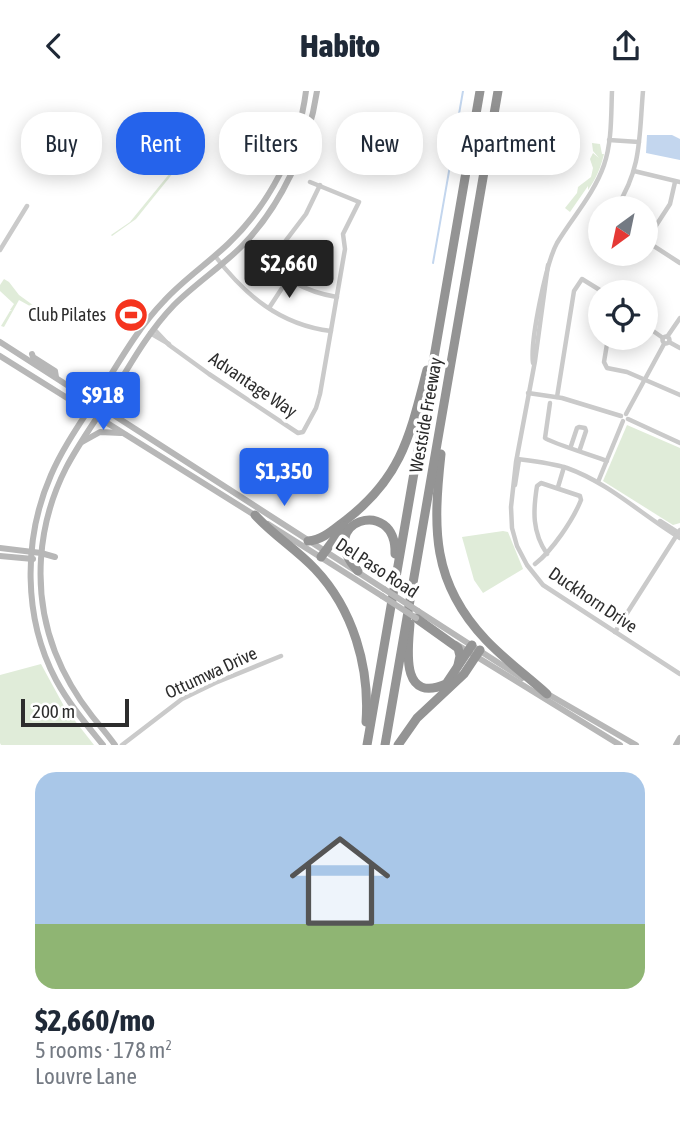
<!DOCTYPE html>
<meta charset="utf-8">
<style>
body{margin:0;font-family:"Asap Condensed",sans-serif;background:#f2f2f3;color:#1f2937;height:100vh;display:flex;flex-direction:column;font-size:26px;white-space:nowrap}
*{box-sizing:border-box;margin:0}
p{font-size:23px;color:#747a83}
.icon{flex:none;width:38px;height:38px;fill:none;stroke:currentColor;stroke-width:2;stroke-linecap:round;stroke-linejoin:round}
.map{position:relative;height:654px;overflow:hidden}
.sheet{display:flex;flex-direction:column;background:#fff;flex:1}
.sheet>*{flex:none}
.top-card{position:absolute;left:21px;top:21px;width:639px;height:63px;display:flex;gap:14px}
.needle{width:46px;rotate:213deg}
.controls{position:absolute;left:588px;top:105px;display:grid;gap:14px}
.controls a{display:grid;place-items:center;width:70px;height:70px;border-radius:50%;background:#fff;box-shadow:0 4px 18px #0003;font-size:35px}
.scale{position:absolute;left:21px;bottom:18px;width:108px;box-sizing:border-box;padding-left:7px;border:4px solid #2d2d2d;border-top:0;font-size:19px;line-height:24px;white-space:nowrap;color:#2d2d2d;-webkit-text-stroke:5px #fff;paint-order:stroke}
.price{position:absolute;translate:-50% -60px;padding:0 16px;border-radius:7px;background:#2563eb;color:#fff;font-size:23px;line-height:46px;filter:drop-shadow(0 2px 4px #0008)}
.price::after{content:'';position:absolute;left:50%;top:42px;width:21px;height:16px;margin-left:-10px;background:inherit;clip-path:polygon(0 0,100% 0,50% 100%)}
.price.current{background:#222;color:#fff}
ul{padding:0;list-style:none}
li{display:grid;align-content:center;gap:14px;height:371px;padding:0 35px}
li+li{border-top:2px solid #e0e1e3}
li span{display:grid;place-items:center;height:217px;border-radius:21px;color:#555}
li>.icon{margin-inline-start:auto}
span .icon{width:126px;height:126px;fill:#fffc;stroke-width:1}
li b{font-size:30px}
.pill{padding:0 24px;border-radius:28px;background:#fff;box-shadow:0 4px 18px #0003;font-size:24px;line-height:63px}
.pill.current{background:#2563eb;color:#fff}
header{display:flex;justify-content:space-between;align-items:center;height:91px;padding:0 35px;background:#fff;font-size:32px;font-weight:800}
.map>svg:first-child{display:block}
</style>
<header><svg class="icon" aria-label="back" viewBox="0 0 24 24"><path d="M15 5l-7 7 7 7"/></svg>Habito<svg class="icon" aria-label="share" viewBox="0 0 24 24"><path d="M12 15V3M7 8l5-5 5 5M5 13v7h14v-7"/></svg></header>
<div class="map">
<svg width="680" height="654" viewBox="0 0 680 654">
<rect width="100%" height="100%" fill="#fff"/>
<g fill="#e0ecd9">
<path d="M592,52L600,53L602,63H604C601,76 596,88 588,99V95L570,121L565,117L577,102L578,96L591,86L593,77L590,68L593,62L599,67L593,60Z"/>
<polygon points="179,71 182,71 136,128 112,145 111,144 130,131"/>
<polygon points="4,188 9,191 19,204 48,225 19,209 4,236 1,235 10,220 12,220 10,219 14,213 0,200 0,194"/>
<polygon points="627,334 680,357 680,432 673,434 603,390"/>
<polygon points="503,440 508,441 523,478 483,502 474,489 462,446"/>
<polygon points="41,573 65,617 94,654 1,654 0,652 0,584"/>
</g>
<polygon fill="#c3d6ee" points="647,44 672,44 680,48 680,69 646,62"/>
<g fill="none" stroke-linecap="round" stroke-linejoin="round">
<polyline stroke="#c3d6ee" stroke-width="2" points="433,172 463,0"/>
<g stroke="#cacaca" stroke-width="4.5">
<polyline points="296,45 315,51"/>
<polyline points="609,49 639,51"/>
<polyline points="634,80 680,91"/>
<path d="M616,117C642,77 639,46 643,0"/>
<polyline points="646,150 670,113 675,91"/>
<polyline points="646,150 680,172"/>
<path d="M249,158C279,182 298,200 337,206"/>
<polyline points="0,159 27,115"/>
<path d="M215,165C245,204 280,234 331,240"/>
<polyline points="268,173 306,123 320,94"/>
<polyline points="548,174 535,270 516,371 511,416 512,437 517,455 527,474 543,494 680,583"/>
<polyline points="269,217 288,188"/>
<polyline points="646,235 663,247"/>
<polyline points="154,238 169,254 209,283 298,342 303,341 316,317 320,303 345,158 343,143 359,111 310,91"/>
<polyline points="150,242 169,253"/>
<circle cx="666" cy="249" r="3.5"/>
<polyline points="667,246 680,227"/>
<polyline points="608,247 604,271 607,277 627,281 680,304"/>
<polyline points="669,251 680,257"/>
<path d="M533,272C530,250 546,172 557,152C572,127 594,103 604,74C612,51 611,24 612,0"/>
<polyline points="528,302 562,307 621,325"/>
<polyline points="557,306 574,200 582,188 603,201"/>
<path d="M550,312L545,347C549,351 597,366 607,370"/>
<polyline points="626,323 664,253"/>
<polyline points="628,328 680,352"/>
<polyline points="571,355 577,337 579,336 585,337 586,340 580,358"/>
<path d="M518,368C534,370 552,372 567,377C609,392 642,424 680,447"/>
<polyline points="598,391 623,330"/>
<polyline points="515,394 519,369"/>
<polyline points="558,396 564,376"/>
<polyline points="660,430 679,442"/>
<path d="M535,473C552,460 573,429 581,409L580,405L541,392L537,395C533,420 532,441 547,463"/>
<polyline points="615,541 680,439"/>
<polyline points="122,654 182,608 215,592 281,565"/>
</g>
<g stroke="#b7b7b7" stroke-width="6">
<polyline points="0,251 384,498"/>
<polyline points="32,263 33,266 55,280 56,286"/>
<polyline points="0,265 256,425"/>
<polyline points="82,351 100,341 121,342"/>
<polyline points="268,433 382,505"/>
<polyline points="0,457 41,462 55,466"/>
<polyline points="0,465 33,468"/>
<polyline points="418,520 522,587"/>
<polyline points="456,553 620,654"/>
<polyline points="546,602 636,654"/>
<path d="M103,654C86,633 69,613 56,589C23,527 23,448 51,384C63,356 81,331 97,306C118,273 137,238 164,210C183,189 207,173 228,153C269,114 299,57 306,0"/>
<path d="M115,654C108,644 100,635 92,625C77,606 64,584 55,561C32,501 37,434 66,377C79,352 96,329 111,305C130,274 148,241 174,214C195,193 221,176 242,155C281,115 309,55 317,0"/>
<polyline points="676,654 680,647"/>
</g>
<g stroke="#949494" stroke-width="9">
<path d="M441,363C433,437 431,491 486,549C505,569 527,585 547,603"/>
<path d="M255,424C273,444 296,458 315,478C353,518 370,576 366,631"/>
<path d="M308,450C323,449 334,438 346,429C402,386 410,344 427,279"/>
<polyline points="321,466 344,435"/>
<path d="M358,480C312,430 397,404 395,463"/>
<polyline points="416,527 458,557 460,565 458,574"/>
<path d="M410,533C408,558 400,613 446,593L472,554"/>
<polyline points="367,654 480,0"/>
<polyline points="385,654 498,0"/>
<polyline points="398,654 417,627 464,583 480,559"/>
</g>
<g stroke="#b7b7b7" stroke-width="6">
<polyline points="384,498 418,520"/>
<polyline points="382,505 416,527"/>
</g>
</g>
<defs>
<g id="stadium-disc" transform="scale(1.75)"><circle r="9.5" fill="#f5341e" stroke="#fff"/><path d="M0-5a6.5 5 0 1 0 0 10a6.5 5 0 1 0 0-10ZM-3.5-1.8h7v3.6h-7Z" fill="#fff"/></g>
</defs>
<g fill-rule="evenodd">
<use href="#stadium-disc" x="131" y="224"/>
</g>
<g text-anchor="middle" stroke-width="7" stroke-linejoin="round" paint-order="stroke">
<g font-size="18" fill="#2d2d2d" stroke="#fff" text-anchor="end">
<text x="106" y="230">Club Pilates</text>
</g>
<g font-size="18" fill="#2d2d2d" stroke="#fff">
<text transform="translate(253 294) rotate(34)" y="6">Advantage Way</text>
<text transform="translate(426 324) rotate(-80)" y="6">Westside Freeway</text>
<text transform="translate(377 477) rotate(33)" y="6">Del Paso Road</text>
<text transform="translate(593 509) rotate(34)" y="6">Duckhorn Drive</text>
<text transform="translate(211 582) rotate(-25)" y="6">Ottumwa Drive</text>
</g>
</g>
</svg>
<div class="controls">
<a><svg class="needle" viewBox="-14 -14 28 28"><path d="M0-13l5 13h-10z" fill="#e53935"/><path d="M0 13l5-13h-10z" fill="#747a83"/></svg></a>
<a><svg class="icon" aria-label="locate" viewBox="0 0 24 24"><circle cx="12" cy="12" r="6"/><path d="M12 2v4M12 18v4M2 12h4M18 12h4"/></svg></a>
</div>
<div class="scale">200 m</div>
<b class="price current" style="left:289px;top:209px">$2,660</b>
<b class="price" style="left:103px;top:341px">$918</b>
<b class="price" style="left:284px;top:417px">$1,350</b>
<div class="top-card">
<a class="pill">Buy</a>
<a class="pill current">Rent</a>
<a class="pill">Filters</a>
<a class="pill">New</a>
<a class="pill">Apartment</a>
</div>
</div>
<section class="sheet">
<ul>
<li><span style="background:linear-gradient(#a9c7e8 70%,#8fb573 0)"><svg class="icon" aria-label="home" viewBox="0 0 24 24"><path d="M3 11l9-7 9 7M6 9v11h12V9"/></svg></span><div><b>$2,660/mo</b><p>5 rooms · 178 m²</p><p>Louvre Lane</p></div></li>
</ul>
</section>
